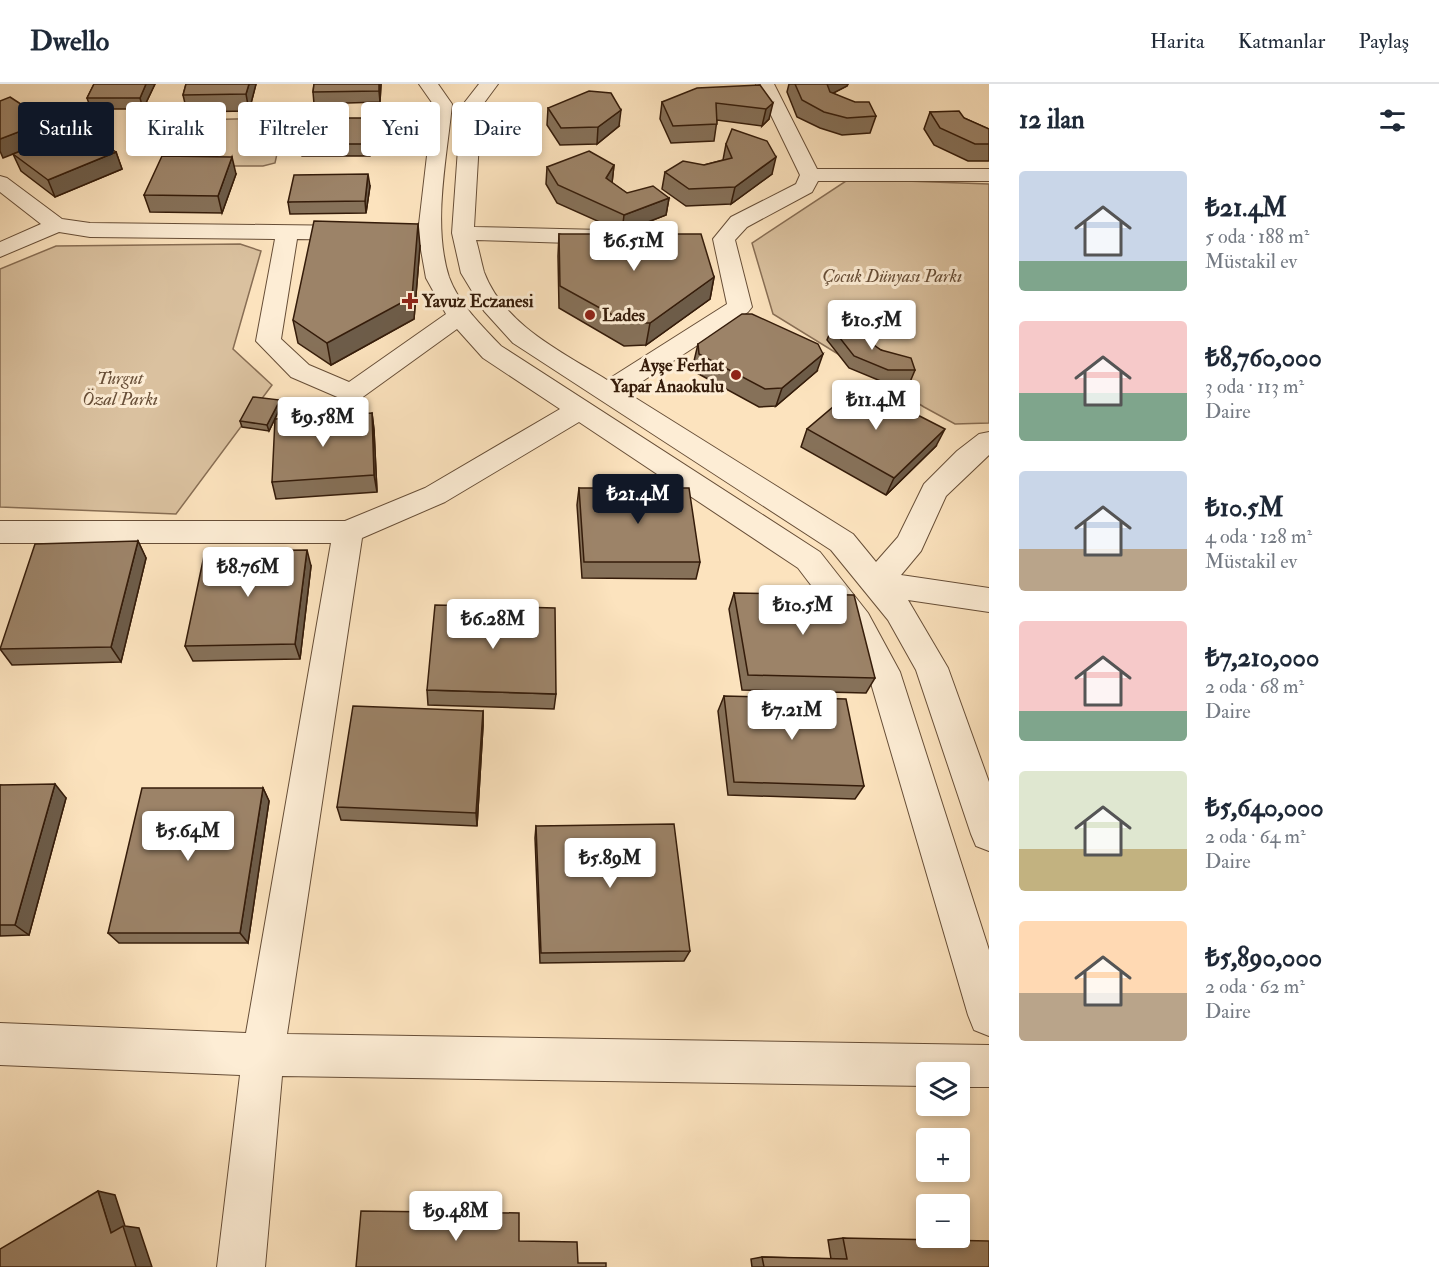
<!DOCTYPE html>
<html lang="tr">
<meta charset="utf-8">
<style>
body{margin:0;font-family:"IM FELL Double Pica",serif;background:#f6f6f7;color:#1f2937;height:100vh;display:flex;flex-direction:column;font-size:22px;white-space:nowrap}
*{box-sizing:border-box;margin:0}
p{font-size:20px;color:#747a83}
.icon{flex:none;width:33px;height:33px;fill:none;stroke:currentColor;stroke-width:2;stroke-linecap:round;stroke-linejoin:round}
.map{position:relative;flex:1;overflow:hidden}
.side{display:flex;flex-direction:column;background:#fff;width:450px}
.side>*{flex:none}
.hud{position:absolute;left:18px;top:18px;width:570px;height:54px;display:flex;gap:12px}
.buttons{position:absolute;left:916px;top:978px;display:grid;gap:12px}
.buttons a{display:grid;place-items:center;width:54px;height:54px;border-radius:6px;background:#fff;box-shadow:0 3px 9px #0003;font-size:30px}
.price{position:absolute;translate:-50% -51px;padding:0 14px;border-radius:6px;background:#fff;color:#222;font-size:20px;line-height:39px;filter:drop-shadow(0 2px 3px #0008)}
.price::after{content:'';position:absolute;left:50%;top:36px;width:18px;height:14px;margin-left:-9px;background:inherit;clip-path:polygon(0 0,100% 0,50% 100%)}
.price.on{background:#111827;color:#fff}
ul{padding:0;list-style:none}
li{display:flex;align-items:center;gap:18px;height:150px;padding:0 30px}
li span{display:grid;place-items:center;flex:none;width:168px;height:120px;border-radius:6px;color:#555}
li>.icon{margin-inline-start:auto}
span .icon{width:72px;height:72px;fill:#fffc;stroke-width:1}
li b{font-size:26px}
h2{display:flex;justify-content:space-between;align-items:center;height:72px;padding:0 30px;font-size:26px}
.chip{padding:0 21px;border-radius:6px;background:#fff;box-shadow:0 3px 9px #0003;font-size:21px;line-height:54px}
.chip.on{background:#111827;color:#fff}
header{display:flex;align-items:center;gap:36px;box-sizing:border-box;height:84px;padding:0 30px;background:#fff;border-bottom:2px solid #e0e1e3}
header strong{font-size:28px}
nav{display:flex;gap:33px;margin-inline-start:auto;font-size:21px}
main{display:flex;flex:1;min-height:0}
.map>svg:first-child{display:block}
</style>
<header>
<strong>Dwello</strong>
<nav><a>Harita</a><a>Katmanlar</a><a>Paylaş</a></nav>
</header>
<main>
<div class="map">
<svg width="989" height="1183" viewBox="0 0 989 1183">
<rect width="100%" height="100%" fill="#fce3be"/>
<filter id="stains"><feTurbulence type="fractalNoise" baseFrequency=".00333" numOctaves="4"/><feColorMatrix values="0 0 0 0 .2 0 0 0 0 .09 0 0 0 0 .02 0 0 0 .5 -.17"/></filter>
<radialGradient id="worn" r=".72"><stop offset=".6" stop-color="#630" stop-opacity="0"/><stop offset="1" stop-color="#630" stop-opacity=".3"/></radialGradient>
<g fill="#dac19f" stroke="#886e54" stroke-width="1.5">
<polygon points="280,34 284,38 275,79 263,82 181,82 175,79 188,39 193,36"/>
<polygon points="849,95 989,100 989,339 955,340 924,323 773,230 752,159"/>
<polygon points="240,160 261,167 233,265 272,301 176,430 0,423 0,185 56,162"/>
</g>
<g fill="none" stroke-linecap="round" stroke-linejoin="round">
<g stroke="#674e37" stroke-width="2">
<g id="minor">
<path d="M419,0H438L452,20C447,74 432,140 449,193C459,220 482,242 501,262L820,468L868,529L900,588L989,866V952L974,946L968,931L868,589L846,547L798,484L579,338L445,418L362,454L287,950L989,961V1003H960V988H927V1002L282,992L265,1183H217L240,991L0,981V939L246,949L331,459H0V437H345L425,404L560,325L483,274L457,245L360,315L351,318L342,315L291,293L256,257L275,155L90,153L59,148L0,173V158L41,140L0,108V92L7,94L62,135L90,139L355,142L363,144L366,149L363,154L355,156L297,155L281,255L309,281L349,298L446,230L426,194L418,149L433,20Z"/>
<path d="M479,0H498L481,23L474,143L602,146L610,148L613,153L610,158L602,160L476,156C479,166 481,177 484,188C504,241 562,268 607,296L727,220L713,155L731,133L796,100L800,91L756,0H774L817,85H989V97H818L812,108L747,143L735,156L752,223L748,228L626,308L853,450L876,478L898,453L924,400L957,367L979,350L989,348V371L946,412L921,467L901,491L989,504V528L908,516L948,584L989,698V767L976,762L971,750L916,586L888,536L831,466L513,259L484,227L461,189L452,149L461,23Z"/>
</g>
</g>
<use href="#minor" fill="#fdedd5" fill-rule="evenodd"/>
</g>
<g fill="#867159" stroke="#351c0a" stroke-width="1.5">
<polygon points="94,0 155,0 143,25 91,25 87,14"/>
<polygon points="186,0 256,0 249,27 187,28 183,11"/>
<polygon points="314,0 381,0 380,18 314,20 313,8"/>
<polygon points="789,0 848,0 847,2 833,9 876,32 870,49 842,51 820,44 797,33 787,8"/>
<polygon points="760,1 769,35 762,42 717,36 714,57 671,59 660,35 662,18"/>
<polygon points="548,24 619,42 597,60 560,61 547,41"/>
<polygon points="930,28 964,34 989,45 989,77 968,77 934,61 924,45"/>
<polygon points="373,34 374,46 370,72 302,72 300,60"/>
<polygon points="726,60 772,90 731,120 686,122 662,105 665,88 704,81 723,76"/>
<polygon points="116,68 122,85 55,113 21,87 13,70"/>
<polygon points="614,81 612,99 627,109 669,114 666,131 622,148 557,119 546,100 547,83"/>
<polygon points="236,90 222,129 150,128 144,111"/>
<polygon points="370,102 366,129 290,130 288,118"/>
<polygon points="559,150 714,193 710,215 646,261 624,262 559,224 558,172"/>
<polygon points="420,162 414,235 331,281 298,259 293,236"/>
<polygon points="832,244 881,266 915,286 910,298 883,298 849,284 827,256"/>
<polygon points="698,260 817,287 776,322 759,323 695,288 694,277"/>
<polygon points="281,322 269,347 242,343 240,337"/>
<polygon points="372,329 374,346 377,408 276,415 272,398"/>
<polygon points="807,345 936,362 886,411 801,363"/>
<polygon points="579,404 700,478 696,495 582,494 577,421"/>
<polygon points="138,457 146,474 121,578 12,581 0,565"/>
<polygon points="311,482 300,575 193,577 185,562"/>
<polygon points="734,509 875,594 866,609 742,606 729,525"/>
<polygon points="427,606 556,610 554,625 428,621"/>
<polygon points="724,612 864,702 855,715 728,711 718,627"/>
<polygon points="483,627 483,642 477,742 341,736 337,723"/>
<polygon points="0,701 66,714 29,851 0,852"/>
<polygon points="263,704 269,717 248,859 119,859 108,849"/>
<polygon points="536,742 690,867 684,877 540,879 535,754"/>
<polygon points="843,1154 989,1183 752,1183 751,1175 762,1173 831,1175 828,1156"/>
</g>
<g fill="#6d5c49" stroke="#351c0a" stroke-width="1.5">
<polygon points="146,0 155,0 143,25 140,14"/>
<polygon points="249,0 256,0 249,27 246,10"/>
<polygon points="379,0 381,0 380,18 379,7"/>
<polygon points="826,0 848,0 847,2 822,15"/>
<polygon points="773,19 769,35 762,42 766,25"/>
<polygon points="621,26 619,42 597,60 598,43"/>
<polygon points="373,34 374,46 370,72 369,60"/>
<polygon points="47,37 54,54 3,74 0,67 0,55"/>
<polygon points="116,68 122,85 55,113 48,96"/>
<polygon points="232,73 236,90 222,129 218,112"/>
<polygon points="776,73 772,90 731,120 735,103"/>
<polygon points="614,81 612,99 606,94"/>
<polygon points="368,90 370,102 366,129 365,117"/>
<polygon points="669,114 666,131 622,148 624,131"/>
<polygon points="418,140 420,162 414,235 331,281 327,259"/>
<polygon points="714,193 710,215 646,261 650,239"/>
<polygon points="823,270 817,287 776,322 782,304"/>
<polygon points="280,316 281,322 269,347 267,341"/>
<polygon points="372,329 374,346 377,408 374,391"/>
<polygon points="945,345 936,362 886,411 894,394"/>
<polygon points="138,457 146,474 121,578 111,563"/>
<polygon points="307,466 311,482 300,575 295,560"/>
<polygon points="483,627 483,642 477,742 476,729"/>
<polygon points="55,700 66,714 29,851 15,841"/>
<polygon points="263,704 269,717 248,859 240,849"/>
<polygon points="98,1107 115,1111 125,1142 139,1144 152,1183 136,1183 111,1149"/>
</g>
<g fill="#9c8368" stroke="#351c0a" stroke-width="1.5">
<polygon points="94,0 146,0 140,14 87,14"/>
<polygon points="186,0 249,0 246,10 183,11"/>
<polygon points="314,0 379,0 379,7 313,8"/>
<polygon points="795,0 827,0 830,8 855,18 869,18 876,32 847,34 824,28 802,16"/>
<polygon points="760,1 773,19 766,25 716,19 717,40 673,42 662,18 697,4"/>
<polygon points="589,7 611,9 621,26 598,43 561,44 548,24"/>
<polygon points="10,13 47,37 0,55 0,17"/>
<polygon points="959,27 964,34 989,45 989,60 975,60 940,44 930,28"/>
<polygon points="306,34 373,34 369,60 300,60"/>
<polygon points="80,44 116,68 48,96 13,70"/>
<polygon points="732,45 767,57 776,73 735,103 689,105 665,88 683,77 704,81 732,74 726,60"/>
<polygon points="589,67 614,81 606,94 627,109 653,102 669,114 624,131 558,101 547,83"/>
<polygon points="162,72 232,73 218,112 144,111"/>
<polygon points="368,90 365,117 288,118 294,91"/>
<polygon points="314,137 418,140 412,213 327,259 293,236"/>
<polygon points="559,150 701,150 714,193 650,239 627,239 560,202"/>
<polygon points="742,230 752,230 818,260 823,270 782,304 765,305 699,270 698,260"/>
<polygon points="842,238 881,266 911,274 915,286 888,286 854,272 832,244"/>
<polygon points="859,301 945,345 894,394 807,345"/>
<polygon points="253,313 280,316 267,341 240,337"/>
<polygon points="372,329 374,391 272,398 275,335"/>
<polygon points="579,404 689,404 700,478 584,478"/>
<polygon points="138,457 111,563 0,565 35,460"/>
<polygon points="307,466 295,560 185,562 205,467"/>
<polygon points="734,509 854,511 875,594 748,591"/>
<polygon points="435,521 555,524 556,610 427,606"/>
<polygon points="724,612 846,615 864,702 734,698"/>
<polygon points="353,622 483,627 476,729 337,723"/>
<polygon points="55,700 15,841 0,841 0,701"/>
<polygon points="142,704 263,704 240,849 108,849"/>
<polygon points="674,740 690,867 541,869 536,742"/>
<polygon points="98,1107 111,1149 123,1142 136,1183 0,1183 0,1165"/>
<polygon points="361,1127 519,1129 519,1157 577,1158 578,1179 606,1179 606,1183 356,1183"/>
<polygon points="843,1154 989,1157 989,1183 764,1183 762,1173 847,1175"/>
</g>
<g fill="#8f2418" stroke="#fdedd5" stroke-width="2">
<path d="M407 208h6v6h6v6h-6v6h-6v-6h-6v-6h6z"/>
<circle cx="590" cy="231" r="6"/>
<circle cx="736" cy="291" r="6"/>
</g>
<g text-anchor="middle" stroke-width="6" stroke-linejoin="round" paint-order="stroke">
<g font-size="18" font-style="italic" fill="#674e37" stroke="#fdedd5">
<text x="892" y="198">Çocuk Dünyası Parkı</text>
<text x="120" y="300">Turgut<tspan x="120" dy="21">Özal Parkı</tspan></text>
</g>
<g font-size="18" font-weight="bold" fill="#351c0a" stroke="#fdedd5" text-anchor="start">
<text x="422" y="223">Yavuz Eczanesi</text>
<text x="602" y="237">Lades</text>
<text x="724" y="287" text-anchor="end">Ayşe Ferhat<tspan x="724" dy="21">Yapar Anaokulu</tspan></text>
</g>
</g>
<rect width="100%" height="100%" filter="url(#stains)"/>
<rect width="100%" height="100%" fill="url(#worn)"/>
</svg>
<div class="buttons">
<a><svg class="icon" aria-label="layers" viewBox="0 0 24 24"><path d="M12 4l9 5-9 5-9-5zM3 14l9 5 9-5"/></svg></a>
<a>+</a>
<a>−</a>
</div>
<b class="price" style="left:634px;top:188px">₺6.51M</b>
<b class="price" style="left:872px;top:267px">₺10.5M</b>
<b class="price" style="left:876px;top:347px">₺11.4M</b>
<b class="price" style="left:323px;top:364px">₺9.58M</b>
<b class="price on" style="left:638px;top:441px">₺21.4M</b>
<b class="price" style="left:248px;top:514px">₺8.76M</b>
<b class="price" style="left:803px;top:552px">₺10.5M</b>
<b class="price" style="left:493px;top:566px">₺6.28M</b>
<b class="price" style="left:792px;top:657px">₺7.21M</b>
<b class="price" style="left:188px;top:778px">₺5.64M</b>
<b class="price" style="left:610px;top:805px">₺5.89M</b>
<b class="price" style="left:456px;top:1158px">₺9.48M</b>
<div class="hud">
<a class="chip on">Satılık</a>
<a class="chip">Kiralık</a>
<a class="chip">Filtreler</a>
<a class="chip">Yeni</a>
<a class="chip">Daire</a>
</div>
</div>
<section class="side">
<h2>12 ilan<svg class="icon" aria-label="filters" viewBox="0 0 24 24"><path d="M4 7h16M4 17h16"/><circle cx="9" cy="7" r="2"/><circle cx="15" cy="17" r="2"/></svg></h2>
<ul>
<li><span style="background:linear-gradient(#c9d6e8 75%,#7fa58c 0)"><svg class="icon" aria-label="home" viewBox="0 0 24 24"><path d="M3 11l9-7 9 7M6 9v11h12V9"/></svg></span><div><b>₺21.4M</b><p>5 oda · 188 m²</p><p>Müstakil ev</p></div></li>
<li><span style="background:linear-gradient(#f6c9c9 60%,#7fa58c 0)"><svg class="icon" aria-label="home" viewBox="0 0 24 24"><path d="M3 11l9-7 9 7M6 9v11h12V9"/></svg></span><div><b>₺8,760,000</b><p>3 oda · 113 m²</p><p>Daire</p></div></li>
<li><span style="background:linear-gradient(#c9d6e8 65%,#b9a48a 0)"><svg class="icon" aria-label="home" viewBox="0 0 24 24"><path d="M3 11l9-7 9 7M6 9v11h12V9"/></svg></span><div><b>₺10.5M</b><p>4 oda · 128 m²</p><p>Müstakil ev</p></div></li>
<li><span style="background:linear-gradient(#f6c9c9 75%,#7fa58c 0)"><svg class="icon" aria-label="home" viewBox="0 0 24 24"><path d="M3 11l9-7 9 7M6 9v11h12V9"/></svg></span><div><b>₺7,210,000</b><p>2 oda · 68 m²</p><p>Daire</p></div></li>
<li><span style="background:linear-gradient(#dfe7d0 65%,#c2b280 0)"><svg class="icon" aria-label="home" viewBox="0 0 24 24"><path d="M3 11l9-7 9 7M6 9v11h12V9"/></svg></span><div><b>₺5,640,000</b><p>2 oda · 64 m²</p><p>Daire</p></div></li>
<li><span style="background:linear-gradient(#ffd9b3 60%,#b9a48a 0)"><svg class="icon" aria-label="home" viewBox="0 0 24 24"><path d="M3 11l9-7 9 7M6 9v11h12V9"/></svg></span><div><b>₺5,890,000</b><p>2 oda · 62 m²</p><p>Daire</p></div></li>
</ul>
</section>
</main>
